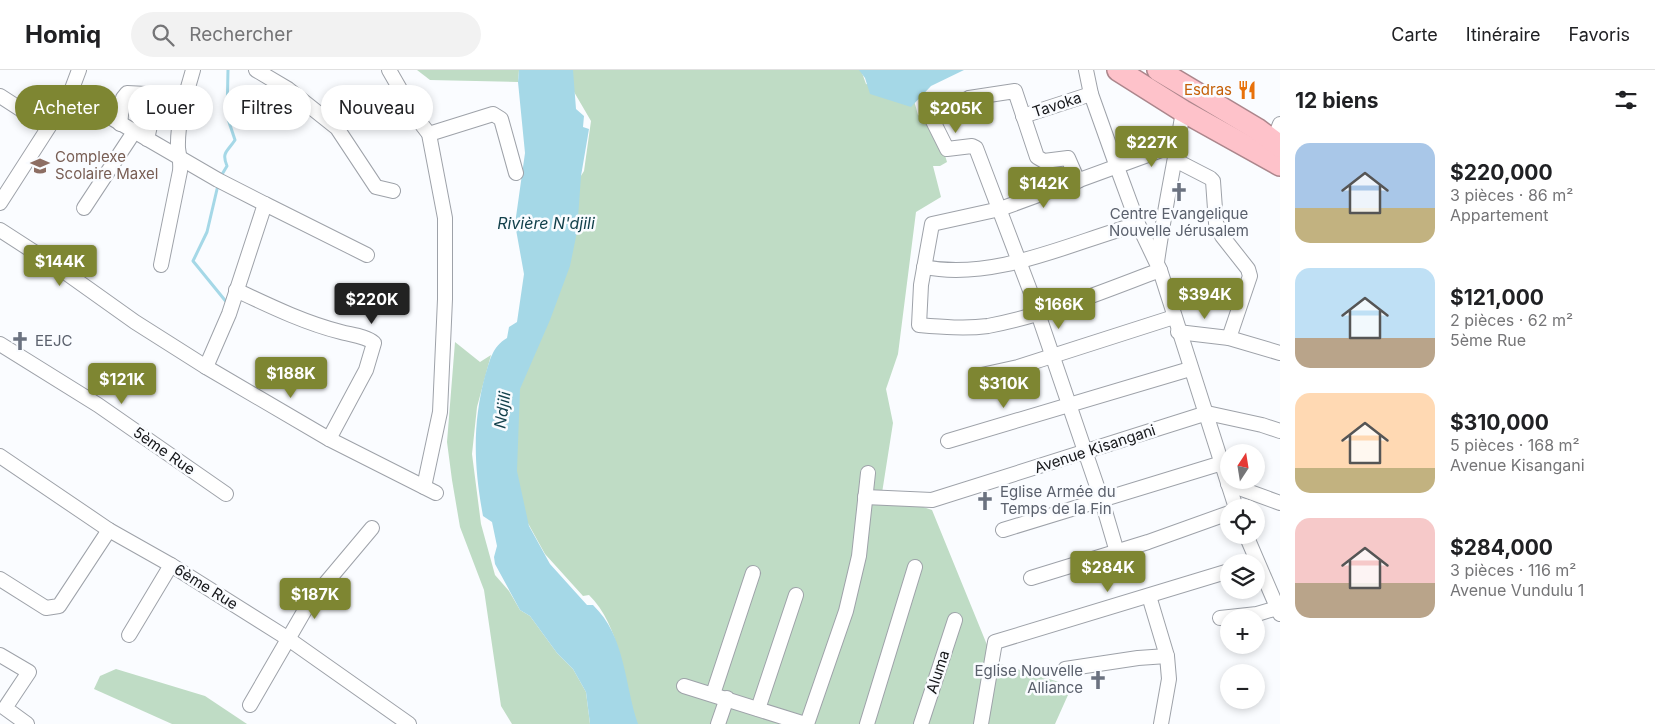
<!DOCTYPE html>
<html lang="fr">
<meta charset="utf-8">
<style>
body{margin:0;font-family:Inter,sans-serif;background:#f2f2f2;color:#202124;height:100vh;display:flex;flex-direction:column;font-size:19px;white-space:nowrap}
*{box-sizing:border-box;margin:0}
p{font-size:16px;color:#757577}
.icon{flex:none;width:28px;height:28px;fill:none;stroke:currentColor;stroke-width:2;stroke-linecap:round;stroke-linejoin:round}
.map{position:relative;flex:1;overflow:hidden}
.details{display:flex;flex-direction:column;background:#fff;width:375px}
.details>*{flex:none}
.guide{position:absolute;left:15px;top:15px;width:475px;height:45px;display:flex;gap:10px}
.needle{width:32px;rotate:12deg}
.tools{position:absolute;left:1220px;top:374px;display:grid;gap:10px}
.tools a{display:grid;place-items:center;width:45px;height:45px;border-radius:50%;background:#fff;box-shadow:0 2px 8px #0003;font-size:25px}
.price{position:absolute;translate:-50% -42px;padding:0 11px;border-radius:5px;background:#7e8632;color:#fff;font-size:16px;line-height:32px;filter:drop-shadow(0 1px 2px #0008)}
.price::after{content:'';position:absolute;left:50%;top:30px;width:15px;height:11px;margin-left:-8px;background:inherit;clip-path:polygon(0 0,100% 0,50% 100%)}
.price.selected{background:#222;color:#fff}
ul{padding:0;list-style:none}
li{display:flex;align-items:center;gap:15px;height:125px;padding:0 15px}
li span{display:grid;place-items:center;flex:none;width:140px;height:100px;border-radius:15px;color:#555}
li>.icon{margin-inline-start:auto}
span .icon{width:60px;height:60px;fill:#fffc;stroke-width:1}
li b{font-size:21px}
h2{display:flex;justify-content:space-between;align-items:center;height:60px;padding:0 15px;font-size:21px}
.chip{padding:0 18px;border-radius:22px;background:#fff;box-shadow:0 2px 8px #0003;font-size:18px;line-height:45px}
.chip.selected{background:#7e8632;color:#fff}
header{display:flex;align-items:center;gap:30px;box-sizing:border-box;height:70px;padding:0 25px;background:#fff;border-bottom:1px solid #e0e0e0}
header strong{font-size:24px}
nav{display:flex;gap:28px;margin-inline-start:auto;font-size:18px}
.search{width:350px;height:45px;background:#f2f2f2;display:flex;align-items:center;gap:12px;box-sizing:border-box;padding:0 18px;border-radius:28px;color:#757577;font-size:19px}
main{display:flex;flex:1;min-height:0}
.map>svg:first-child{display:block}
</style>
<header>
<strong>Homiq</strong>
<div class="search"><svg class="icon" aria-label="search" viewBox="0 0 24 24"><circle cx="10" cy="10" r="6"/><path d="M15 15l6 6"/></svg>Rechercher</div>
<nav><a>Carte</a><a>Itinéraire</a><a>Favoris</a></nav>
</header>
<main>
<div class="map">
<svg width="1280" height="654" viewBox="0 0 1280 654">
<rect width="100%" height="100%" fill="#fafcff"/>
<g fill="#bfdcc5">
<polygon points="417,0 519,0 518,12 430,10"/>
<path d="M570,0H861L866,14L890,20L912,23L918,45C936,54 942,74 947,92L940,96H933L941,127L916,142L898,284L886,319L893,353L882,423L932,440L994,592L1072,616L1055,654H636C625,613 620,555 589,525L583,526L545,484L524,446L512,391L513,344L574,117L584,101L591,51L570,15Z"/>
<polygon points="455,272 480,292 491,285 477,337 472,384 481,454 495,505 509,521 520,540 530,546 557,583 573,599 586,622 590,654 512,654 501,636 484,520 460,457 452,410 447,372"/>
<polygon points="116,599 205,626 247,654 172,654 94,619 100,606"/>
</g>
<g fill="#a5d8e7">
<path d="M519,0H573L576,39L584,46L583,57L589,59L581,106L577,162L570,196L550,250L520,319L517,401L529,456L550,494L587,535H593C626,567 624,613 638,654H590L586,622L573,599L557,583L530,546L520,540L495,494L494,487L497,476L492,452L483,446C474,397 472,355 485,306C490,290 492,277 507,268L509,257L517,252L524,204L515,154L525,83L518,12Z"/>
<polygon points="859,0 964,0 931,16 911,37 870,24 865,8"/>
</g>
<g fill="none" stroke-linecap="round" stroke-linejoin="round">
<g stroke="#a5d8e7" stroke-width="3">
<path d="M221,106L227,96C221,82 228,81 235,70L227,46L228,0"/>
<polyline points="218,115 207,162 193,191 228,234"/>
</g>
<g stroke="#9ea2a9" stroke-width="16">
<g id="minor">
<polyline points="256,0 288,19 337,58 376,117 393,121"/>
<polyline points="389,0 416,47 429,64 445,148 445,229 440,342 424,417"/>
<polyline points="1086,0 1091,24 1117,97 1138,154 1160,200 1236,438"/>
<polyline points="70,24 218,110 265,134"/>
<polyline points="0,26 48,57"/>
<polyline points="1023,46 1091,24"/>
<polyline points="120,54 123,28 127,23 185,26"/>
<polyline points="429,64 493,44 501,49 516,103"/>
<polyline points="147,69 157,25"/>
<polyline points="1271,77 1280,54"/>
<polyline points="1175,90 1210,108 1213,111 1216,153 1222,166 1248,199 1250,206 1229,268"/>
<polyline points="1078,111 1068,88 1044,91 1037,87 1015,21 969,28 932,49 947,79 972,76 976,78 1031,223 1102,431 1117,482"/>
<polyline points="0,133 70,24 79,0"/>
<polyline points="84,138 134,62"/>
<polyline points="0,160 62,200 135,252 206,297 329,369 436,423"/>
<path d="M1157,192C1164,141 1175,92 1183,41"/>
<path d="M161,195L180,101C181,90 179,87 178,78C177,53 186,24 193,0"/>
<path d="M924,197C995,211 1070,173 1138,154"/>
<path d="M1160,200C1104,221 1047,245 988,256C966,259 942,257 919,255L921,215L932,154L1000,139L1178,74"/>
<path d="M236,220C270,236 305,253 341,262C352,265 366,266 374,273L366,300L329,369"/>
<polyline points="1178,262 1229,268 1280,283"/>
<polyline points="0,274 98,335 226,424"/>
<polyline points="206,297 229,244 265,134 367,185"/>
<polyline points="977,306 1018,297 1174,247"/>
<polyline points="948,371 1190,299"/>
<polyline points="0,386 109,460 171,495 287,568 409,654"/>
<polyline points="1228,414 1280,433"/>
<polyline points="865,427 932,430 1207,343 1262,355 1280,361"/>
<polyline points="1003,460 1222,393"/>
<polyline points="1246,465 1280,544"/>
<polyline points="1031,508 1148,472 1229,443"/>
<polyline points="0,509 46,538 59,536 109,460"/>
<polyline points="1149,526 1167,586 1169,609 1161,654"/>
<polyline points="1220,548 1257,544 1277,538"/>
<polyline points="129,565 171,495"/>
<polyline points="0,585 29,602 5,638 27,654"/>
<polyline points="1065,599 1138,588 1167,586"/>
<polyline points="684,616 805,654"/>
<polyline points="713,624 753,503"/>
<polyline points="250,635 309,533 372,458"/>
<polyline points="758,639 796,525"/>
<polyline points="718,654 727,628"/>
<polyline points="807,654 846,541 859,486 868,403"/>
<polyline points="867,654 915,497"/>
<polyline points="921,654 955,550"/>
<polyline points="981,654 995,572 1229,501"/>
</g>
</g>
<g stroke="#ac868c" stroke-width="24">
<g id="highway">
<polyline points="1118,0 1183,41 1280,95"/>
<polyline points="1158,0 1257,59 1280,76"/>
</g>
</g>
<use href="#minor" stroke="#fff" stroke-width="14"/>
<use href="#highway" stroke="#fec2ca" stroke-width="21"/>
</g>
<defs>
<g id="restaurant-bare" transform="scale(1.5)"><path d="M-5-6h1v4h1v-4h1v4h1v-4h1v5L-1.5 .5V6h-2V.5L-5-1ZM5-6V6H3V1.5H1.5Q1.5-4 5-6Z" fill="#e8710a" stroke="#fafcff" stroke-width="2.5" paint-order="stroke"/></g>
<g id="school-bare" transform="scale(1.5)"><path d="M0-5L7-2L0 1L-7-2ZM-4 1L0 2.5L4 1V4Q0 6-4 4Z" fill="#8d6e63" stroke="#fafcff" stroke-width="2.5" paint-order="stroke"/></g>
<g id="church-bare" transform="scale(1.5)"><path d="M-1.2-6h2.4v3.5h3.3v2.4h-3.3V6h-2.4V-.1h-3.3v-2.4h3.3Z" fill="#6b7280" stroke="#fafcff" stroke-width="2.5" paint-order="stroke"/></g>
</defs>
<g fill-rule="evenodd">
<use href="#restaurant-bare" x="1247" y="20"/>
<use href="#school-bare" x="40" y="96"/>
<use href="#church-bare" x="1179" y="122"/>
<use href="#church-bare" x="20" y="271"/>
<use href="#church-bare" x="985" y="431"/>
<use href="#church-bare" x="1098" y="610"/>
</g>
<g text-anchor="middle" stroke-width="5" stroke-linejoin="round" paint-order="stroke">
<g font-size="15" fill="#c56008" stroke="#fafcff" text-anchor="end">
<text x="1232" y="25">Esdras</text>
</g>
<g font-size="15" fill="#151619" stroke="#fafcff">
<text transform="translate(1057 35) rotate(-18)" y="5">Tavoka</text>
<text transform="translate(1095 379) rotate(-18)" y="5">Avenue Kisangani</text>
<text transform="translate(164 381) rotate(35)" y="5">5ème Rue</text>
<text transform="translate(206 517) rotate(32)" y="5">6ème Rue</text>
<text transform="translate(938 602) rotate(-72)" y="5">Aluma</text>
</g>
<g font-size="15" fill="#785e54" stroke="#fafcff" text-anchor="start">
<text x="55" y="92">Complexe<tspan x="55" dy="17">Scolaire Maxel</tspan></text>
</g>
<g font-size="15" fill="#5b616d" stroke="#fafcff" text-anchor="start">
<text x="1179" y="149" text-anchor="middle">Centre Evangelique<tspan x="1179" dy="17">Nouvelle Jérusalem</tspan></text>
<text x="35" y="276">EEJC</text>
<text x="1000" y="427">Eglise Armée du<tspan x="1000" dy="17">Temps de la Fin</tspan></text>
<text x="1083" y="606" text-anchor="end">Eglise Nouvelle<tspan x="1083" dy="17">Alliance</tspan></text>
</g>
<g font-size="16" font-style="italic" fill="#13414c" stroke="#fafcff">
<text x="546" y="159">Rivière N'djili</text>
<text transform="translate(502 340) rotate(-82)" y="6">Ndjili</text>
</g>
</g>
</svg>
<div class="tools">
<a><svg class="needle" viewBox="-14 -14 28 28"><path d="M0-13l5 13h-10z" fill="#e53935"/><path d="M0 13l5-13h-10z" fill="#757577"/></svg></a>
<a><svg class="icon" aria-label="locate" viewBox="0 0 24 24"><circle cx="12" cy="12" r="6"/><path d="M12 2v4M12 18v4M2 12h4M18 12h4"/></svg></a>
<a><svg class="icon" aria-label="layers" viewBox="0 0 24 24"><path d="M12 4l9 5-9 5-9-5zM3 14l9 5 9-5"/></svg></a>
<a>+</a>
<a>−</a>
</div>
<b class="price" style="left:956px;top:64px">$205K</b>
<b class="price" style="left:1152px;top:98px">$227K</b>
<b class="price" style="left:1044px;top:139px">$142K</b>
<b class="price" style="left:60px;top:217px">$144K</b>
<b class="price" style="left:1205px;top:250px">$394K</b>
<b class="price selected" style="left:372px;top:255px">$220K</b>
<b class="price" style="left:1059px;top:260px">$166K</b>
<b class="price" style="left:291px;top:329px">$188K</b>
<b class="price" style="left:122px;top:335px">$121K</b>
<b class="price" style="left:1004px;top:339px">$310K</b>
<b class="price" style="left:1108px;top:523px">$284K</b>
<b class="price" style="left:315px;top:550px">$187K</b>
<div class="guide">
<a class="chip selected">Acheter</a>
<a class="chip">Louer</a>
<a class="chip">Filtres</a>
<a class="chip">Nouveau</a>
</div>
</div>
<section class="details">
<h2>12 biens<svg class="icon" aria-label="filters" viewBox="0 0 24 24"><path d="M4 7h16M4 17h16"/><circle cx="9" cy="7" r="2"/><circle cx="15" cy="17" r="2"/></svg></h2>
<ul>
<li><span style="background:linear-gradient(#a9c7e8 65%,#c2b280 0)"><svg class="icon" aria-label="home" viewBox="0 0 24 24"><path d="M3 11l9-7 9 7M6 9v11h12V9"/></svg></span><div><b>$220,000</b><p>3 pièces · 86 m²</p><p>Appartement</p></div></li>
<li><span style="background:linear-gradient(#bfe0f5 70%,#b9a48a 0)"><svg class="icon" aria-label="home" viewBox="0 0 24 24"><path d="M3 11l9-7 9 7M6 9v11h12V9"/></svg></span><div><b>$121,000</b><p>2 pièces · 62 m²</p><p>5ème Rue</p></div></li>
<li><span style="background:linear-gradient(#ffd9b3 75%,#c2b280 0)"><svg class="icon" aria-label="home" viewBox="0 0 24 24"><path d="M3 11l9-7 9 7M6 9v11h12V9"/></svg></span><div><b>$310,000</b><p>5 pièces · 168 m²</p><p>Avenue Kisangani</p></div></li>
<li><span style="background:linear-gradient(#f6c9c9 65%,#b9a48a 0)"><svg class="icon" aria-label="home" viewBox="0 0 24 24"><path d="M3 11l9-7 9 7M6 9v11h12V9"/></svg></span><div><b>$284,000</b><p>3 pièces · 116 m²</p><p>Avenue Vundulu 1</p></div></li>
</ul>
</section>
</main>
